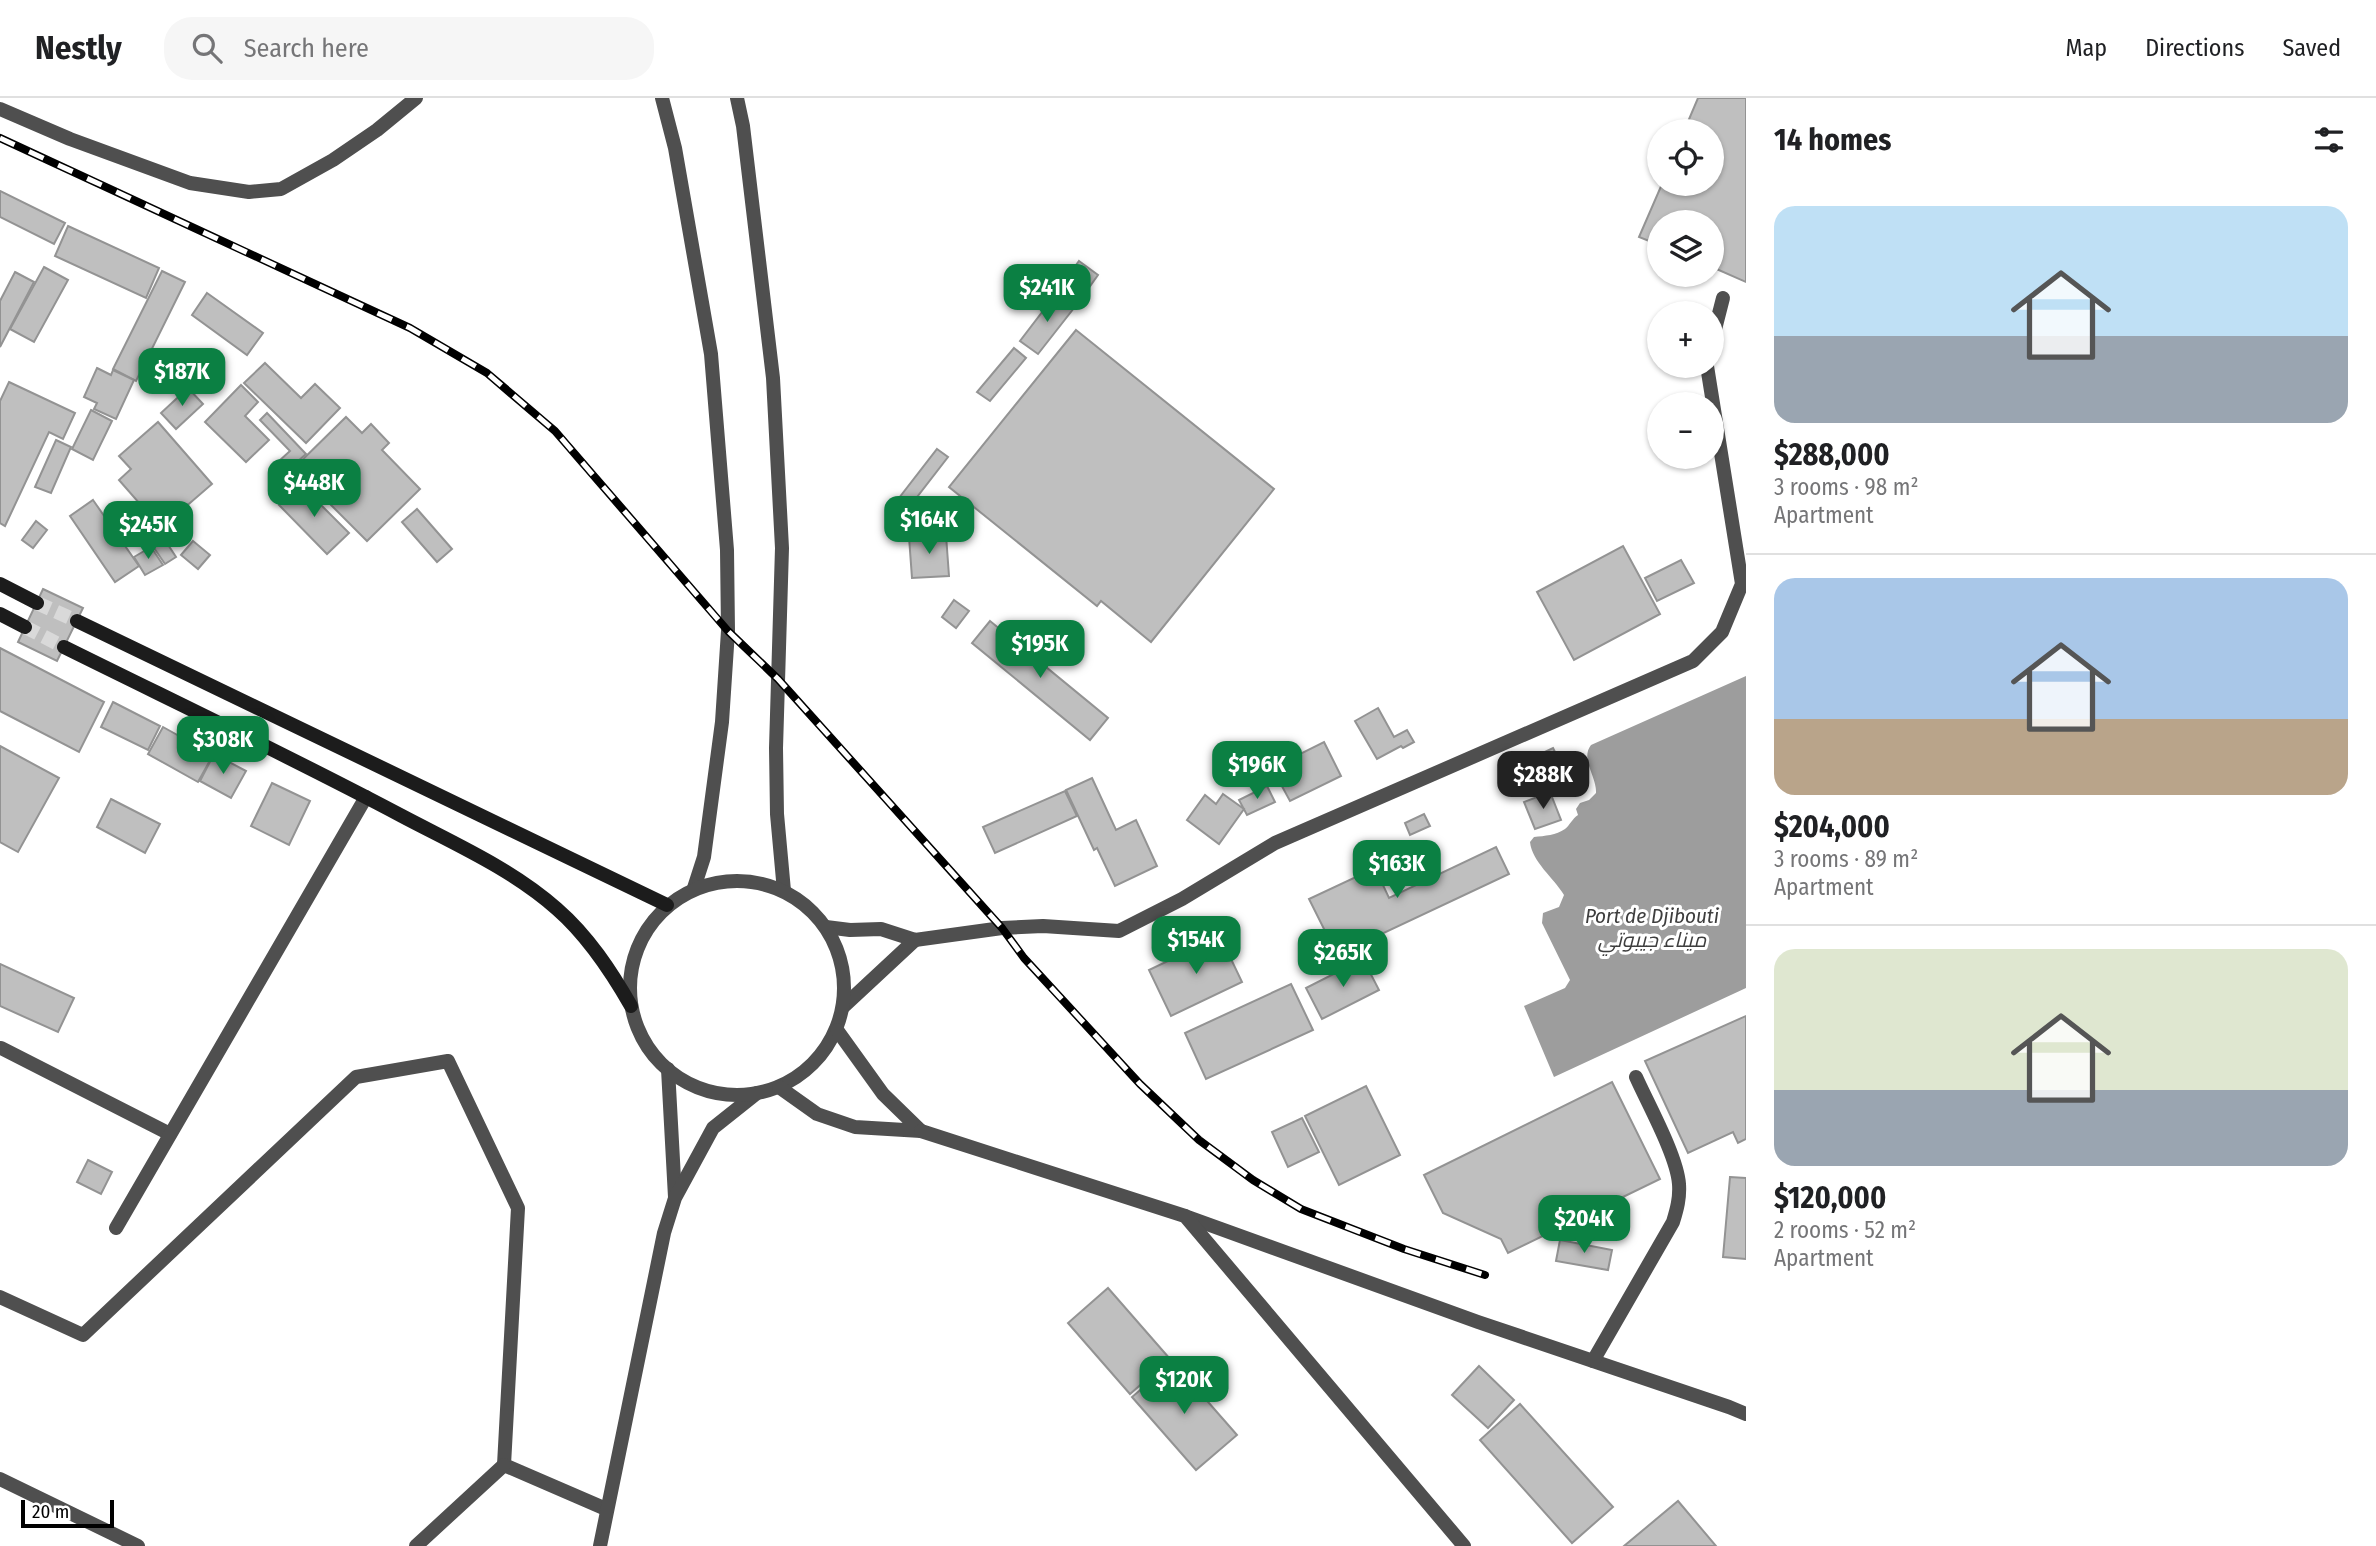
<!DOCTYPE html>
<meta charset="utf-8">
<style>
body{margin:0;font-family:"Fira Sans Condensed",Cairo,sans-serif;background:#f6f6f6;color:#202124;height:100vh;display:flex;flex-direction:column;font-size:26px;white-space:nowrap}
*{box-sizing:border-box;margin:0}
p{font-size:23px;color:#757577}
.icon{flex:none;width:38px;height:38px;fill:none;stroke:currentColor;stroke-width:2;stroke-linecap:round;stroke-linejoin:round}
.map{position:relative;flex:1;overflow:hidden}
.details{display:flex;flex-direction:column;background:#fff;width:630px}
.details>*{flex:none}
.tools{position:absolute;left:1647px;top:21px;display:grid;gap:14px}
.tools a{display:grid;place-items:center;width:77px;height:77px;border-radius:50%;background:#fff;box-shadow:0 2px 5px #0004;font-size:35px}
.scale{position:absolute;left:21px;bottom:18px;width:93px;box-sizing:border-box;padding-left:7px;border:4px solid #000;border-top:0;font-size:19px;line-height:24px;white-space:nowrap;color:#000;-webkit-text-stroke:5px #fff;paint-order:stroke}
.price{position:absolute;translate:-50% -60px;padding:0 16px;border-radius:14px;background:#0b8043;color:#fff;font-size:23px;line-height:46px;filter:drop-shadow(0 2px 4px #0008)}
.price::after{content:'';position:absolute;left:50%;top:42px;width:21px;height:16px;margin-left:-10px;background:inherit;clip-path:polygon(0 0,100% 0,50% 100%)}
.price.current{background:#222;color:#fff}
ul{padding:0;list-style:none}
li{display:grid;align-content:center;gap:14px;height:371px;padding:0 28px}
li+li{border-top:2px solid #e0e0e0}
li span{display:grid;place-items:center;height:217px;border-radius:21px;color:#555}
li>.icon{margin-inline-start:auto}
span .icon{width:126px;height:126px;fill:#fffc;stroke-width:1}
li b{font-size:30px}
h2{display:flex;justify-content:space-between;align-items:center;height:84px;padding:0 28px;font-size:30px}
header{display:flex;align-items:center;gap:42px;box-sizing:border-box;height:98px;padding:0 35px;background:#fff;border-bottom:2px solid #e0e0e0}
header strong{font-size:33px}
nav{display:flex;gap:38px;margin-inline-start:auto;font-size:24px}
.search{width:490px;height:63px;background:#f6f6f6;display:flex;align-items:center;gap:18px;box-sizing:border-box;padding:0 24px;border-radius:28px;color:#757577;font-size:26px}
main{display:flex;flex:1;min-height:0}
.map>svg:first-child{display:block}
</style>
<header>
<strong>Nestly</strong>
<div class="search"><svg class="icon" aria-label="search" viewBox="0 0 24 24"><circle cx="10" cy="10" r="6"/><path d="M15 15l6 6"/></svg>Search here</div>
<nav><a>Map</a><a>Directions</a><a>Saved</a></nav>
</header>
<main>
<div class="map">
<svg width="1746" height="1448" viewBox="0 0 1746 1448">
<rect width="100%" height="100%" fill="#fff"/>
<path fill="#9d9d9d" d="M1746,578V890L1554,979L1524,908L1565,890L1570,882L1542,825L1543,815L1559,809L1564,797C1554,780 1532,764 1530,744L1534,739C1545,738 1556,737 1565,731C1570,727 1572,721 1578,717L1576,711L1580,705L1589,702L1596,695C1597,679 1580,661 1591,647Z"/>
<g fill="#bfbfbf" stroke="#939393" stroke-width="2">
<polygon points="1698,0 1746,0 1746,184 1712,169 1712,124 1659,124 1659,147 1639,139 1662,86 1712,86 1712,33 1684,33"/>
<polygon points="0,93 65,125 54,146 0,119"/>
<polygon points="68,128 159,170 146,200 55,158"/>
<polygon points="1079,163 1098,177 1078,205 1059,191"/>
<polygon points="44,169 68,182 34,244 10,231"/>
<polygon points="162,173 185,184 136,283 113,271"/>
<polygon points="15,174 34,184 0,249 0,203"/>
<polygon points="207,195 263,235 247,257 192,217"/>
<polygon points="1056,196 1074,210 1038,256 1020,243"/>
<polygon points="1076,232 1274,391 1151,544 1101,503 1097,508 949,389"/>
<polygon points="1014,250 1026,260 990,303 977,294"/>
<polygon points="265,265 301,300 315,286 340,310 306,345 244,285"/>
<polygon points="97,270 111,277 113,272 134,282 116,321 94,311 97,305 84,299"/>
<polygon points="9,284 75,315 63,341 49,334 5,428 0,425 0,303"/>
<polygon points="241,287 258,304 245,318 269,342 246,364 205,324"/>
<polygon points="188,290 203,306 176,331 161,315"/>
<polygon points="91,312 112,323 93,362 72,351"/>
<polygon points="267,315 306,356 288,372 279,363 290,353 260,322"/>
<polygon points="346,319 362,335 371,326 389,345 382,352 420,391 367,443 294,370"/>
<polygon points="158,324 212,386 161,430 119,382 131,371 119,358"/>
<polygon points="56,342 71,349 51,395 35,389"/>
<polygon points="937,351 948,359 910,408 899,400"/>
<polygon points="300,386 349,435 327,456 279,407"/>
<polygon points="93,402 139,468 115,484 70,418"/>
<polygon points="417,411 452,451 437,464 402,424"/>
<polygon points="36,423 47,432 33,450 22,442"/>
<polygon points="161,436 176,459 165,466 150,444"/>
<polygon points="946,437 949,478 912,480 909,439"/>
<polygon points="193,443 210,457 198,471 181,457"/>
<polygon points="1623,448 1660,516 1574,562 1537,494"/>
<polygon points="151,449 163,467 145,477 134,459"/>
<polygon points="1681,462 1694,485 1657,503 1645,480"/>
<polygon points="43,491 83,510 57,563 18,544"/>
<polygon points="954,502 969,513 956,530 942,519"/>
<polygon points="990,523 1108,620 1090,642 972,545"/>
<polygon points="0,550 104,604 79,654 0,613"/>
<polygon points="113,604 160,628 148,652 101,629"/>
<polygon points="1378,610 1394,639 1407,632 1414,644 1403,650 1401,648 1377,661 1355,623"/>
<polygon points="163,629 213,657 198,684 148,656"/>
<polygon points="1324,644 1341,678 1290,703 1272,670"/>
<polygon points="0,648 59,680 18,754 0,744"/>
<polygon points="1553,650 1558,660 1537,670 1532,660"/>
<polygon points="214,656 246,673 231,700 200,683"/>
<polygon points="1529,661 1540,687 1522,695 1511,669"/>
<polygon points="1092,680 1116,732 1136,722 1157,768 1115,788 1097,750 1094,752 1066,692"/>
<polygon points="272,685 310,703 289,747 251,728"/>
<polygon points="1267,688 1275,704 1247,717 1239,702"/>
<polygon points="1065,693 1077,718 995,755 983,729"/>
<polygon points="1550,694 1561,722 1535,731 1524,704"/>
<polygon points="1223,696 1244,711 1219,746 1187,722 1205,697 1216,706"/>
<polygon points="111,701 160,726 145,755 97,729"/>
<polygon points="1424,716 1430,728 1410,737 1405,725"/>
<polygon points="1496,749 1509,776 1337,857 1309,801 1375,770 1389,800"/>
<polygon points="1220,838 1242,884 1171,918 1149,872"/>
<polygon points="1363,861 1379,892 1322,921 1306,890"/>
<polygon points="0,866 74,900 58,934 0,908"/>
<polygon points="1291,886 1313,932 1206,981 1185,935"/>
<polygon points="1746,918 1746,1041 1738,1045 1733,1034 1688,1055 1645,963"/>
<polygon points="1612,984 1660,1081 1508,1155 1501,1141 1443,1115 1424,1077"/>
<polygon points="1366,988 1400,1057 1339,1087 1305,1018"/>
<polygon points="1302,1020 1319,1054 1288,1069 1272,1034"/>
<polygon points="88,1062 112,1074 101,1096 77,1084"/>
<polygon points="1730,1079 1746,1080 1746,1161 1723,1159"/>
<polygon points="1560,1142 1612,1152 1608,1172 1556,1163"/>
<polygon points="1108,1190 1170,1261 1130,1296 1068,1225"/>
<polygon points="1173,1264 1237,1337 1196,1372 1132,1299"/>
<polygon points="1479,1268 1514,1302 1488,1330 1452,1297"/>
<polygon points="1520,1306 1613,1409 1572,1445 1480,1342"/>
<polygon points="1678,1403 1716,1448 1624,1448"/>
</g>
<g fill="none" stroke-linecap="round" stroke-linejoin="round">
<g stroke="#d9d9d9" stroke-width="14" stroke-dasharray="14 7" stroke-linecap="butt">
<polyline points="37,505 77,523"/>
<polyline points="25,529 64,549"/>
</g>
<g stroke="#4f4f4f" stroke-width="14">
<polyline points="1712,243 1723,200"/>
<polyline points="826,829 850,832 881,831 915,842 1002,830 1043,828 1119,833 1182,801 1275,745 1693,563 1722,534 1742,486 1707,268"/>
<polyline points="844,908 915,842"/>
<polyline points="1,950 170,1036"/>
<polyline points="668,971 675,1099"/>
<polyline points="1185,1118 1478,1224 1729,1309 1746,1316"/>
<polyline points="116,1130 366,699"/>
<polyline points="0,1199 83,1237 356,979 448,963 518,1110 504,1367 606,1411"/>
<path d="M1593,1263L1673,1124C1677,1111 1680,1100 1679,1086C1677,1058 1648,1006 1636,979"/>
<polyline points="0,1381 138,1448"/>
<polyline points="416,1448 504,1367"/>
<polyline points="600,1448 664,1135 675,1100 713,1030 757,995"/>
</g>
<g stroke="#4f4f4f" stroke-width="14">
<polyline points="662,0 675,50 711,256 727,452 728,533 722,624 704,759 694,790"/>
<polyline points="737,0 743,28 773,280 782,450 776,650 777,716 784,793"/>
<polyline points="0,11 70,41 190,85 249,94 281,91 333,62 377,32 416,0"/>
<circle cx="737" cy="890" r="107"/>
<polyline points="779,989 817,1016 855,1029 921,1033 883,996 837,932"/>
<polyline points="921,1033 1185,1118 1464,1448"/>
</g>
<g stroke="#1c1c1c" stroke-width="14">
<polyline points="0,486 37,505"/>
<polyline points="0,516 25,529"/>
<polyline points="77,523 667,807"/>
<path d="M64,549C177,605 291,659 402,718C455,746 512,771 557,811C588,838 611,873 631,908"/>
</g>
<g stroke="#000" stroke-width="8">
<polyline id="rail" points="0,40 410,230 487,275 555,333 728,533 778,581 1002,830 1024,860 1140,986 1199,1042 1253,1082 1301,1111 1404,1151 1485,1177"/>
</g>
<use href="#rail" stroke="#fff" stroke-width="5" stroke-dasharray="16" stroke-linecap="butt"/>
</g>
<g text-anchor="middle" stroke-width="6" stroke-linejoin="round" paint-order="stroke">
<g font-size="21" font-style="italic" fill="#3e3e3e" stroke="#fff">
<text x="1652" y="825">Port de Djibouti<tspan x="1652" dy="24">ميناء جيبوتي</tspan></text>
</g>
</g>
</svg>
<div class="tools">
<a><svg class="icon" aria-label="locate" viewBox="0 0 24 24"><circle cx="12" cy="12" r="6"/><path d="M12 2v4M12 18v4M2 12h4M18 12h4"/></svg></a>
<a><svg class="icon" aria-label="layers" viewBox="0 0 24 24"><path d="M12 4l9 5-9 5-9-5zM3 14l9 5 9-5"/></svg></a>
<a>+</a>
<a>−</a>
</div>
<div class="scale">20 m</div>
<b class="price" style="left:1047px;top:226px">$241K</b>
<b class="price" style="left:182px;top:310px">$187K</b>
<b class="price" style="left:314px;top:421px">$448K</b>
<b class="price" style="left:929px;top:458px">$164K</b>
<b class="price" style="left:148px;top:463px">$245K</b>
<b class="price" style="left:1040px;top:582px">$195K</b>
<b class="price" style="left:223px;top:678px">$308K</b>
<b class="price" style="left:1257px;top:703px">$196K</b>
<b class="price current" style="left:1543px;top:713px">$288K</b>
<b class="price" style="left:1397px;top:802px">$163K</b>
<b class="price" style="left:1196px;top:878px">$154K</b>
<b class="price" style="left:1343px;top:891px">$265K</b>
<b class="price" style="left:1584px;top:1157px">$204K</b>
<b class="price" style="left:1184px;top:1318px">$120K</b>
</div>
<section class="details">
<h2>14 homes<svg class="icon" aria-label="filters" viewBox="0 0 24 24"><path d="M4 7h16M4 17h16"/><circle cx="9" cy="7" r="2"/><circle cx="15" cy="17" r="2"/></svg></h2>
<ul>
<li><span style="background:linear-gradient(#bfe0f5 60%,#9aa5b1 0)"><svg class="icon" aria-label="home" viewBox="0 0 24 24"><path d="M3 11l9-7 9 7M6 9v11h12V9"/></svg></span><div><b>$288,000</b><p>3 rooms · 98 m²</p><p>Apartment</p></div></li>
<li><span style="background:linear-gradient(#a9c7e8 65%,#b9a48a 0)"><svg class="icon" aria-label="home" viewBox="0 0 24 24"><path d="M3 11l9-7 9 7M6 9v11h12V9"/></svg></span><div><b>$204,000</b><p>3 rooms · 89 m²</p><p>Apartment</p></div></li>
<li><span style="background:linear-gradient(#dfe7d0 65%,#9aa5b1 0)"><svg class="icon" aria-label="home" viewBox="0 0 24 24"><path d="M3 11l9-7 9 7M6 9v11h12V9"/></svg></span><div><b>$120,000</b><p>2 rooms · 52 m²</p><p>Apartment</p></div></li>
</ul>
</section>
</main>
